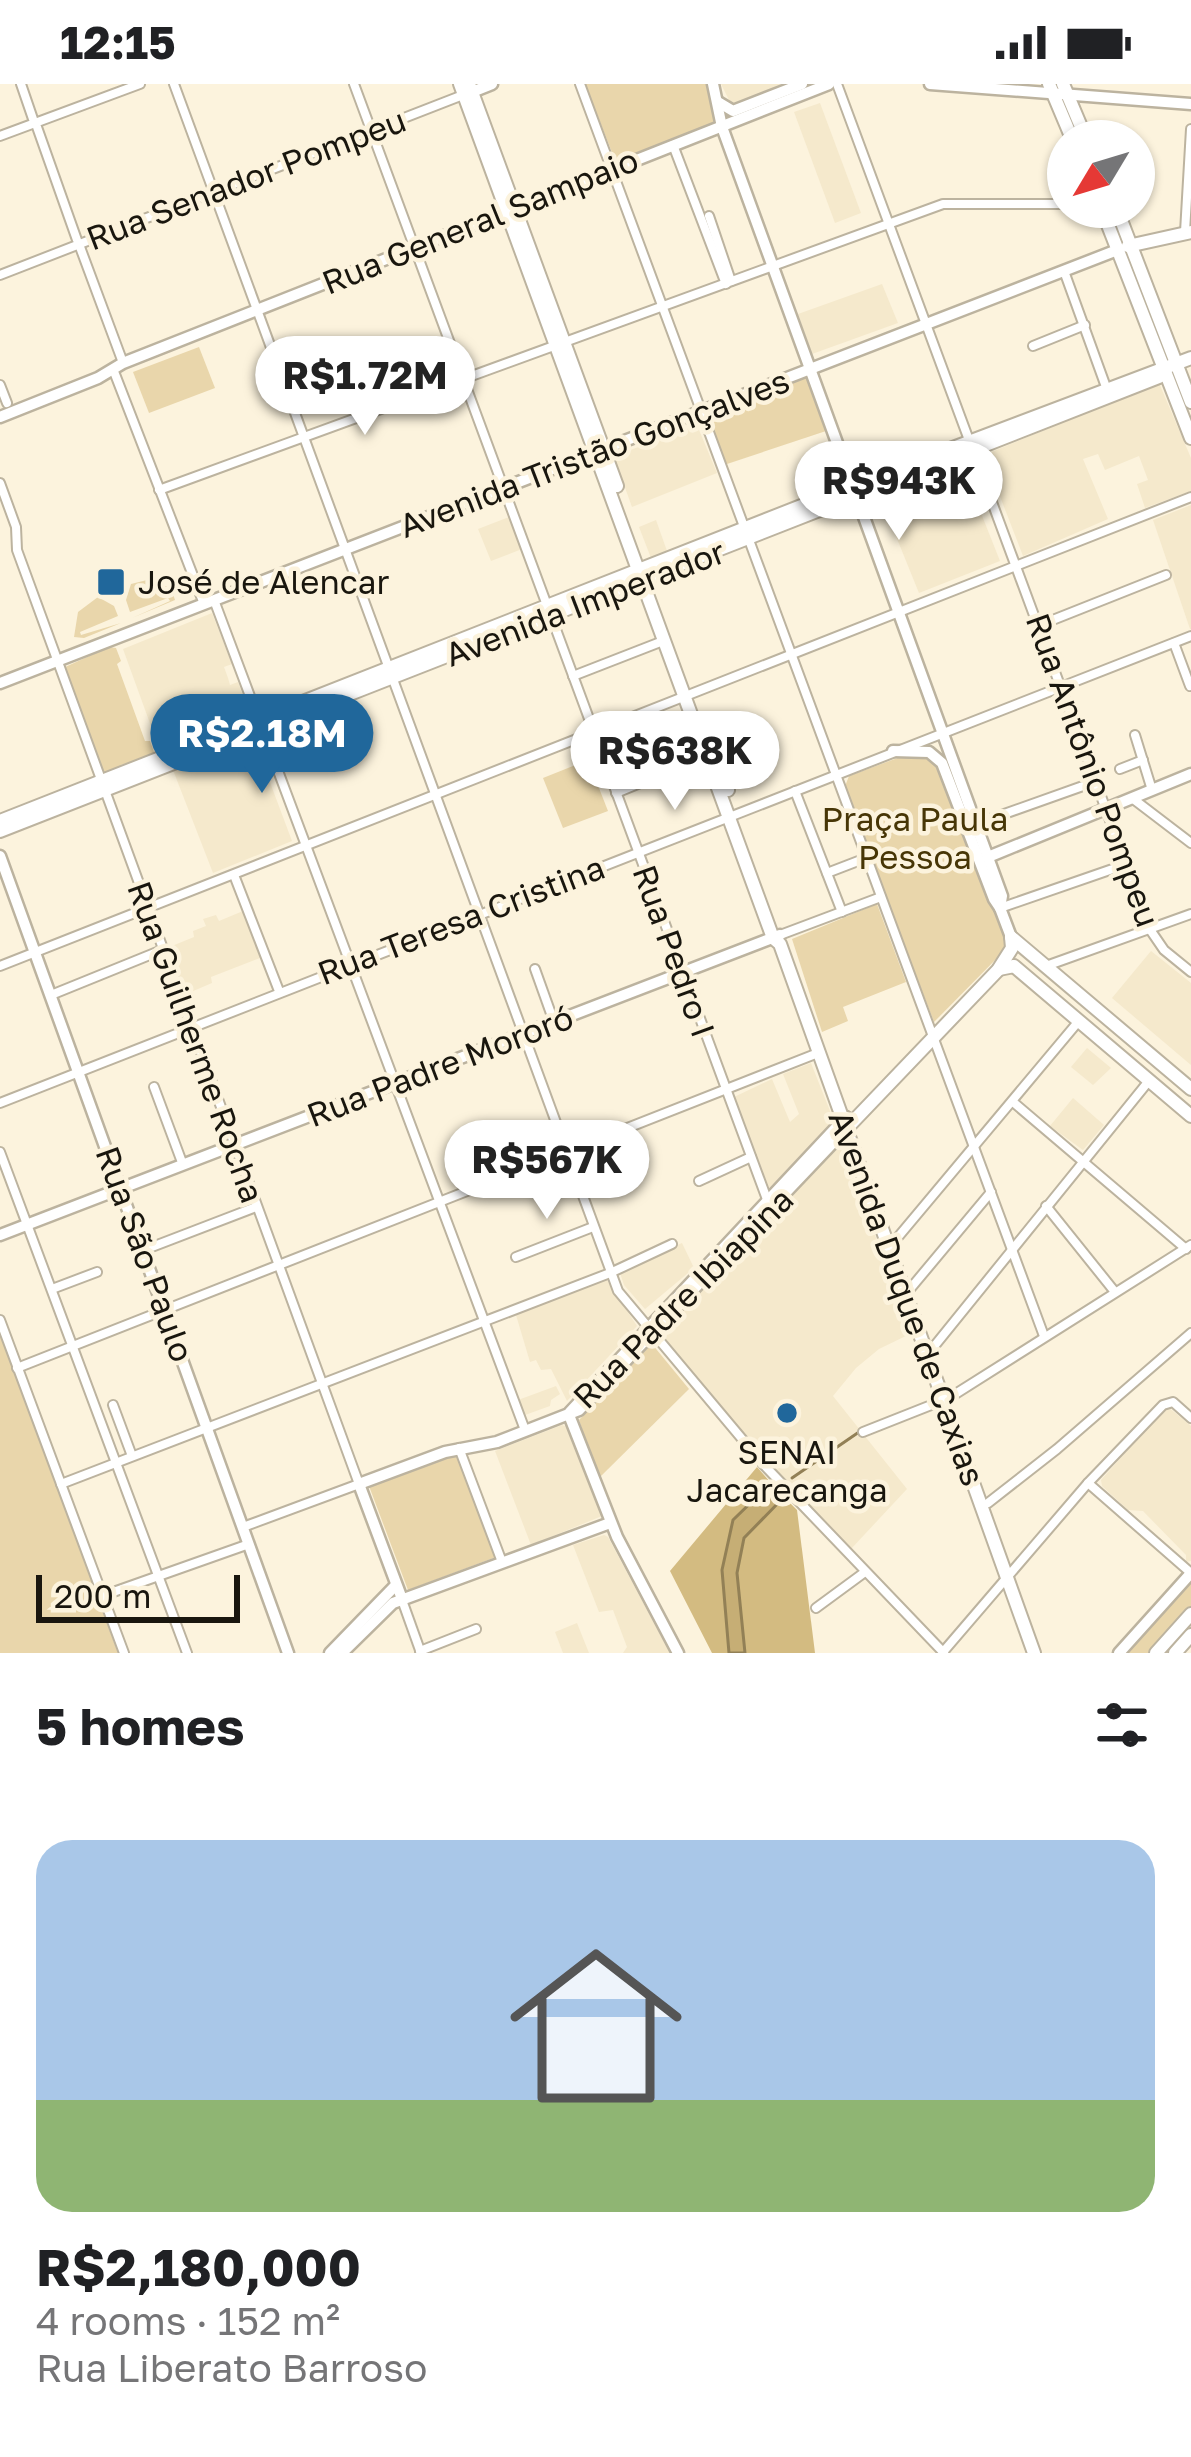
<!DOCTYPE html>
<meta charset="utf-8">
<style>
body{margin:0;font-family:"Golos Text",sans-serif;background:#f2f2f2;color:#202124;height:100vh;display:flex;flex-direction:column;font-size:45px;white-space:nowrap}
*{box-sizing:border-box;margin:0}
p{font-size:39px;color:#757577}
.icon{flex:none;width:66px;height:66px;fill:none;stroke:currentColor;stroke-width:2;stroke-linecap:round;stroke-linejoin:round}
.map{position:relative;height:1569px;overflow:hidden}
.panel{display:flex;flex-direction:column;background:#fff;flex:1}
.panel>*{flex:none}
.needle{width:78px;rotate:232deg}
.fabs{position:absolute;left:1047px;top:36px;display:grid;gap:24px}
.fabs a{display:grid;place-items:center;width:108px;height:108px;border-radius:50%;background:#fff;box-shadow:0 3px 9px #0004;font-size:60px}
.scale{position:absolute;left:36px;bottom:30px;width:204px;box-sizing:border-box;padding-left:12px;border:6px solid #19160e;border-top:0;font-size:33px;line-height:42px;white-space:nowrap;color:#19160e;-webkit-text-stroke:9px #fcf3dd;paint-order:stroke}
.price{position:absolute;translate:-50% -102px;padding:0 27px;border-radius:42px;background:#fff;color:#222;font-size:39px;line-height:78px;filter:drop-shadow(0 3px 6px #0008)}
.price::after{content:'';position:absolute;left:50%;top:72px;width:36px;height:27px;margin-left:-18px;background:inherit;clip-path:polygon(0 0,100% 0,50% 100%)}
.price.selected{background:#20679b;color:#fff}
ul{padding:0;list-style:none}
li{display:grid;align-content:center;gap:24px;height:636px;padding:0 36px}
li+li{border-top:3px solid #e0e0e0}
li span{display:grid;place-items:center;height:372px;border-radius:36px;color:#555}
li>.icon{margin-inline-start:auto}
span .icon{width:216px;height:216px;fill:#fffc;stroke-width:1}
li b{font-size:51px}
h2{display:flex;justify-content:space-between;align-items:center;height:144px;padding:0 36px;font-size:51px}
.status{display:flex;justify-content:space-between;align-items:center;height:84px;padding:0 60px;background:#fff;direction:ltr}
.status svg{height:33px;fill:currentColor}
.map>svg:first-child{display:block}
</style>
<div class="status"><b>12:15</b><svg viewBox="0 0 49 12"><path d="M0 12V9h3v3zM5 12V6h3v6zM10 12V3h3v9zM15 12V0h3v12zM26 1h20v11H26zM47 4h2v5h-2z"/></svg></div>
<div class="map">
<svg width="1191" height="1569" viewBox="0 0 1191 1569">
<rect width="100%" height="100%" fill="#fcf3dd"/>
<g fill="#f5e9cc">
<polygon points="721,0 793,0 732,22"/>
<polygon points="820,19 861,129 835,139 794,28"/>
<polygon points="882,200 898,239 812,270 798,230"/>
<polygon points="1159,299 1191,374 1191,407 1145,424 1137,400 1148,396 1139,372 1105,386 1098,370 1083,375 1108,435 1023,472 984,371"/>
<polygon points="697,341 717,389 632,423 615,376 617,371"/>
<polygon points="960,376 1000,477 919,509 878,408"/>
<polygon points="1191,421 1191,545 1190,545 1153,436"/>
<polygon points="509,433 522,465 491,477 478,445"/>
<polygon points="656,436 667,467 651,474 639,443"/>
<polygon points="212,529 232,580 224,583 228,594 230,601 238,598 251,632 160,667 123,565"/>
<polygon points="253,653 292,757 213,789 173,686"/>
<polygon points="243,827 260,874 211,893 212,899 184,911 167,864 194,853 193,847 206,842 203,835 216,831 219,837"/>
<polygon points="1151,867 1191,899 1191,981 1112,914"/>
<polygon points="1087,964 1111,984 1093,1001 1071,983"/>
<polygon points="811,979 834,1037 769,1104 734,1013 772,995 790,1038 799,1030 783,990"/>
<polygon points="1073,1014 1104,1041 1083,1066 1050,1042"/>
<polygon points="841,1061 912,1249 879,1265 856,1284 833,1312 907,1405 851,1465 782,1394 661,1250"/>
<polygon points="682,1159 694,1184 645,1225 624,1201 619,1186"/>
<polygon points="605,1193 637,1242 567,1317 551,1285 541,1286 536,1276 530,1278 516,1231"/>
<polygon points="556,1302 560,1310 551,1316 550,1322 525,1331 518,1316"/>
<polygon points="1167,1322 1191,1342 1191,1477 1186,1478 1186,1471 1143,1427 1128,1426 1102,1402 1101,1396"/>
<polygon points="562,1341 568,1343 602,1432 531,1461 495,1367"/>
<polygon points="604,1451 608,1453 670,1569 623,1569 627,1563 613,1526 599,1528 573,1461"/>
<polygon points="577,1539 589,1569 563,1569 555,1548"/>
</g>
<g fill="#e9d6ab">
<polygon points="585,0 709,0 715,36 708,43 615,76"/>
<polygon points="199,263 215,304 149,329 133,288"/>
<polygon points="806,293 829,346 724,381 708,331"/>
<polygon points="941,383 953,414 915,429 903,400"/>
<polygon points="147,496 171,504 175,516 132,534 170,517 168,514 130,528 126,516 131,500"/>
<polygon points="98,513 114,522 118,532 80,548 81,551 121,539 84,554 74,553 78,528"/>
<polygon points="109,563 116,564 121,577 117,580 145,657 150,657 155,671 121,681 119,687 106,692 101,689 63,584"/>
<polygon points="911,669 928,670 940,683 1006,859 1006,865 934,938 844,705 849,692"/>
<polygon points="588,676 608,727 563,744 543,694"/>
<polygon points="877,820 906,898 843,923 848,937 822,948 792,855"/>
<polygon points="0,1250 118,1569 0,1569"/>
<polygon points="652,1260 689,1305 599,1394 579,1336"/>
<polygon points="450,1370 458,1374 496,1473 408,1506 369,1402"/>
<polygon points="1191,1496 1191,1522 1149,1569 1125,1569"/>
</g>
<g fill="#d3bb81">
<polygon points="757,1383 771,1399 733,1436 722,1486 729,1569 712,1569 670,1487"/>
<polygon points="784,1413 797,1426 815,1569 745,1569 737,1489 745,1454"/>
</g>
<polygon fill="#c6ae75" stroke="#928056" stroke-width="3" points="771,1399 784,1413 744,1454 737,1489 745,1569 729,1569 722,1486 733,1436"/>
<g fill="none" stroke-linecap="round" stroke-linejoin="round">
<polyline stroke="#928056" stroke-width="3" points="792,1394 859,1348"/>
<g stroke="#bcb39f" stroke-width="12">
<g id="street">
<polyline points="21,0 33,35"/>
<polyline points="174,0 618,1207 763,1380 944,1569"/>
<polyline points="354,0 768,1118"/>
<polyline points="580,0 1044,1252"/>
<polyline points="837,0 1151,847 1164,866 1191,888"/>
<polyline points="37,43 77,156"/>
<polyline points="0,52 140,0"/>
<polyline points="673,61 726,200"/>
<polyline points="709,132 731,197"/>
<polyline points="1185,148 1191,45"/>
<polyline points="80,163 122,276"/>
<polyline points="1064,187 1106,303"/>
<polyline points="0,191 463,11"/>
<polyline points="1033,262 1085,241"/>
<polyline points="113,285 204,520"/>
<polyline points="0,301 7,319"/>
<polyline points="0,399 16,443 17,466 359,1400 243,1443"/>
<polyline points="159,406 943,120 1068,120"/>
<polyline points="214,516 525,1346"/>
<polyline points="1040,541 1166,491"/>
<polyline points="1174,559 1190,602"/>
<polyline points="573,592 663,557"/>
<polyline points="1135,651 1152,706"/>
<polyline points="1120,685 1143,676"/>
<polyline points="795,707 842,828"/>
<polyline points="616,709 706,672"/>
<polyline points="1132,714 1191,759"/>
<polyline points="976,740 1097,697"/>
<polyline points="827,789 866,774"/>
<polyline points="234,791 279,907"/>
<polyline points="1000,824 1127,780"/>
<polyline points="780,851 881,813"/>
<polyline points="0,882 1191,413"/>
<polyline points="1046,882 1191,830"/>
<polyline points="535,885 554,938"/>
<polyline points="51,911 162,866"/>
<polyline points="154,1003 183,1081"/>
<polyline points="1013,1018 1186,1165"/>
<polyline points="0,1019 1191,552"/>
<polyline points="0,1068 187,1569"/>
<polyline points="699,1097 751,1073"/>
<polyline points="1046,1122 1115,1208"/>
<polyline points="893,1159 1078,938"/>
<polyline points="144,1166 256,1123"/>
<polyline points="516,1173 593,1143"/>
<polyline points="52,1205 97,1188"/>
<polyline points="910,1205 991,1108"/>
<polyline points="0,1236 124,1569"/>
<polyline points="932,1265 1148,998"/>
<polyline points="17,1284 818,969"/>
<polyline points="113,1321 132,1372"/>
<polyline points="863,1348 949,1314 1191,1161"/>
<polyline points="459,1364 502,1478"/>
<polyline points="1088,1399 1191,1489"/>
<polyline points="61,1400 610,1189 672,1160"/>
<polyline points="988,1419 1057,1365 1191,1249"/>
<polyline points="102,1512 249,1460"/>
<polyline points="402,1516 421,1569"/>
<polyline points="816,1524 865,1488"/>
<polyline points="420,1567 476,1545"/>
<polyline points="943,1568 1088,1399 1163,1321 1173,1318 1191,1334"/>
</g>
</g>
<g stroke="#bcb39f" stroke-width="15">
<g id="secondary">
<polyline points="713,0 722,43 1002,812 1000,824 1011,853"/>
<polyline points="930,0 1191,20"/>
<polyline points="467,10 492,0"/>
<polyline points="718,18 733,27 802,0"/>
<polyline points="0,333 98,294 123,279 829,0"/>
<polyline points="0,599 1120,165"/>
<polyline points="893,667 929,668 942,679 994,815 1000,824"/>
<polyline points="0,772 288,1569"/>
<polyline points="988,773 1191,690"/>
<polyline points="0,1151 780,851"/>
<polyline points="570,1328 846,1033"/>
<polyline points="569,1331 617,1453 678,1569"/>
<polyline points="402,1515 359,1400 445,1368 497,1358 579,1326 845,1046"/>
<polyline points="330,1569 396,1501"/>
<polyline points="342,1569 393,1519 610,1439"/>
<polyline points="1119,1569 1191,1489"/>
</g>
</g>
<g stroke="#bcb39f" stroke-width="16">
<g id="primary">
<polyline points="460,0 773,854 780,860 1034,1569"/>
<polyline points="469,0 617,402"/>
<polyline points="1049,0 1073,57"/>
<polyline points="1063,0 1087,57"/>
<polyline points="1101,123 1191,354"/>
<polyline points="1116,123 1191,318"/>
<polyline points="1128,162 1191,148"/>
<polyline points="704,641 728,706"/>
<polyline points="0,737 847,404 1191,274"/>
<polyline points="0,747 1159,293 1165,285"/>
<polyline points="1011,853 1191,1005"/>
<polyline points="999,885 1014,882 1191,1032"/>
<polyline points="845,1046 998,886 1012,864 1011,853"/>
<polyline points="1156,1569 1191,1530"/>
<polyline points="1175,1569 1191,1551"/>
</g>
</g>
<use href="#street" stroke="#fff" stroke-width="8"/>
<use href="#secondary" stroke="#fff" stroke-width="10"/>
<use href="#primary" stroke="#fff" stroke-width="12"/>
</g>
<g fill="#20679b" stroke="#fcf3dd" stroke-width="4.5">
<rect x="96" y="483" width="30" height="30" rx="6"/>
<circle cx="787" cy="1329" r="12"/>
</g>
<g text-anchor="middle" stroke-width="9" stroke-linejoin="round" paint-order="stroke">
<g font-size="33" fill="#19160e" stroke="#fcf3dd">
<text transform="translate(246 95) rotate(-21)" y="12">Rua Senador Pompeu</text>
<text transform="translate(480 137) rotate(-22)" y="12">Rua General Sampaio</text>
<text transform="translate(594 369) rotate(-21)" y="12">Avenida Tristão Gonçalves</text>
<text transform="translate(585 519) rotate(-21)" y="12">Avenida Imperador</text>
<text transform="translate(1093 686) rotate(70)" y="12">Rua Antônio Pompeu</text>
<text transform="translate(461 836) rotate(-21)" y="12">Rua Teresa Cristina</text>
<text transform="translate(674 867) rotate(70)" y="12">Rua Pedro I</text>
<text transform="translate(196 958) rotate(70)" y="12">Rua Guilherme Rocha</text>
<text transform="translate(440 982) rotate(-21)" y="12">Rua Padre Mororó</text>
<text transform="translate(145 1170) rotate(70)" y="12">Rua São Paulo</text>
<text transform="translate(683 1214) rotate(-45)" y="12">Rua Padre Ibiapina</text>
<text transform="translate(907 1214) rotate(70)" y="12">Avenida Duque de Caxias</text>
</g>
<g font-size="33" fill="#19160e" stroke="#fcf3dd" text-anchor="start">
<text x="138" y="510">José de Alencar</text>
<text x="787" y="1380" text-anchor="middle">SENAI<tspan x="787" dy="38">Jacarecanga</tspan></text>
</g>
<g font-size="33" fill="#473606" stroke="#fcf3dd">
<text x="915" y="747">Praça Paula<tspan x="915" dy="38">Pessoa</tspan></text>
</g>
</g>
</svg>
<div class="fabs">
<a><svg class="needle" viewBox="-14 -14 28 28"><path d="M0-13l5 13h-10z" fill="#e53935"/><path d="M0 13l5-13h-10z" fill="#757577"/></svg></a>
</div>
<div class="scale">200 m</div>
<b class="price" style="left:365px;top:354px">R$1.72M</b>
<b class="price" style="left:899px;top:459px">R$943K</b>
<b class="price selected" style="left:262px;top:712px">R$2.18M</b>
<b class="price" style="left:675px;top:729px">R$638K</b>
<b class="price" style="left:547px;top:1138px">R$567K</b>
</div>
<section class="panel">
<h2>5 homes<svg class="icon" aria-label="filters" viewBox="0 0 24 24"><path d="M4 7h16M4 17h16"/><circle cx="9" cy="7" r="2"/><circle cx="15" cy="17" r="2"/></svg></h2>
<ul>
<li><span style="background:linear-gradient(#a9c7e8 70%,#8fb573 0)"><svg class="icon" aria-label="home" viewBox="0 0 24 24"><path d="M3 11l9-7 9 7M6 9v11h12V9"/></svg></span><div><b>R$2,180,000</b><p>4 rooms · 152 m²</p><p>Rua Liberato Barroso</p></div></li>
</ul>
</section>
